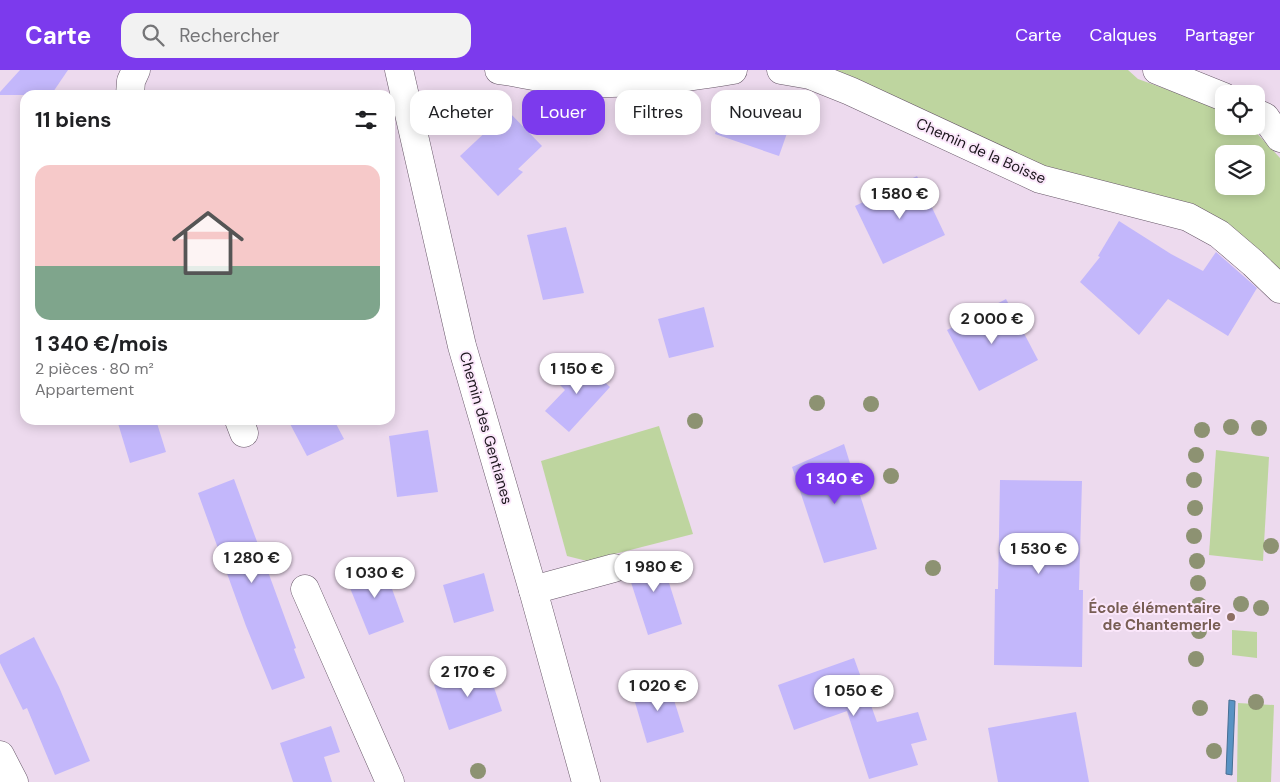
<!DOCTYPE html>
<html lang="fr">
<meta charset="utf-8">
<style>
body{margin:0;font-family:"DM Sans",sans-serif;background:#f2f2f2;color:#202124;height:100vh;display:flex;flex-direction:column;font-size:19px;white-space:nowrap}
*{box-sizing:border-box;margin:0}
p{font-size:16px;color:#757577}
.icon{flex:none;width:28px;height:28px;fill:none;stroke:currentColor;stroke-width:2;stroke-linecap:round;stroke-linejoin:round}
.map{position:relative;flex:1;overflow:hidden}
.details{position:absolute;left:20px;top:20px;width:375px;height:335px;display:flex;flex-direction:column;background:#fff;border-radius:15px;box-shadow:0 2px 12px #0003}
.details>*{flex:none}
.banner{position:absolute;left:410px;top:20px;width:475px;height:45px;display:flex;gap:10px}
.tools{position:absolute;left:1215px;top:15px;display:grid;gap:10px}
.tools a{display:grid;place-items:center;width:50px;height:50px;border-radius:10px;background:#fff;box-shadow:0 2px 12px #0003;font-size:25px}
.price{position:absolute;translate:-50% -42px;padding:0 11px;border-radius:18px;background:#fff;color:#222;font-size:16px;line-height:32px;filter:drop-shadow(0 1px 2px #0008)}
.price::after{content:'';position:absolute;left:50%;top:30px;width:15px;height:11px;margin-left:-8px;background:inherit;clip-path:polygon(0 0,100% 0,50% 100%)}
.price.active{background:#7c3aed;color:#fff}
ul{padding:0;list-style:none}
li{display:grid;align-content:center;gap:10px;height:265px;padding:0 15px}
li+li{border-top:1px solid #e0e0e0}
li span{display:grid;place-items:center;height:155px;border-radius:15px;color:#555}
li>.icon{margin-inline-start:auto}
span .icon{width:90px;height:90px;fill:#fffc;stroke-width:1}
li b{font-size:21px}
h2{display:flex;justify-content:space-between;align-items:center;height:60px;padding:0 15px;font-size:21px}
.chip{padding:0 18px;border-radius:15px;background:#fff;box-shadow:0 2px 12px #0003;font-size:18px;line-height:45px}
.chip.active{background:#7c3aed;color:#fff}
header{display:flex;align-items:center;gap:30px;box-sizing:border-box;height:70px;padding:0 25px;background:#7c3aed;color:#fff}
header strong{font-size:24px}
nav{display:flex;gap:28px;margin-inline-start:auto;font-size:18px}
.search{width:350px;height:45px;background:#f2f2f2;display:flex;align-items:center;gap:12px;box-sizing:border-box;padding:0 18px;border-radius:15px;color:#757577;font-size:19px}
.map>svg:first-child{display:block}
</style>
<header>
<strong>Carte</strong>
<div class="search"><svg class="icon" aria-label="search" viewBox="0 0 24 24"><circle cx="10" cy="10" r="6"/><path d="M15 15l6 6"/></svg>Rechercher</div>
<nav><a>Carte</a><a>Calques</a><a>Partager</a></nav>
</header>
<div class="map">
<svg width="1280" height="712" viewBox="0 0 1280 712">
<rect width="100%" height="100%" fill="#eddaee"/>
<g fill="#bed59f" fill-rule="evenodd">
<path d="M831,0H1128L1138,9L1224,40V56H1250L1280,88V207L1212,147L1057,108ZM1224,84H1256V116H1224Z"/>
<polygon points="659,356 693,464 587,491 567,486 541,391"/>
<polygon points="1216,380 1269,387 1263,491 1209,485"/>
<polygon points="1232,560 1257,562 1257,588 1232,585"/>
<polygon points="1238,633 1274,635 1271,712 1237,712"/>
</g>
<polygon fill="#5993c4" stroke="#476e92" points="1229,630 1235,631 1232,705 1226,704"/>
<g fill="#c3b7fb">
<polygon points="20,0 68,0 51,25 0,25 0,22"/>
<polygon points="728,25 793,46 779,86 715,64"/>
<polygon points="508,41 542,76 518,99 523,102 498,126 460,86"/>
<polygon points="917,106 945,165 883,194 855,136"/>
<polygon points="1119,151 1171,184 1203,201 1216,182 1257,218 1228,266 1168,229 1139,265 1080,212 1100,187 1098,186"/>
<polygon points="566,157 584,223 543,230 527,165"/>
<polygon points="1006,229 1038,290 979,321 947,260"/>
<polygon points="704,237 714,277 669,288 658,249"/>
<polygon points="578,288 610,317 569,362 545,341 565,320 557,312"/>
<polygon points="117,350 156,350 166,382 130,393"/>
<polygon points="288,350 334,350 344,369 307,386"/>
<polygon points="428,360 438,422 397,427 389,366"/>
<polygon points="844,374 877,479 824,493 792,397"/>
<polygon points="234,409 296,578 294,579 305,608 272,620 246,556 198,423"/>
<polygon points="1000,410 1082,411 1079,520 1083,520 1082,597 994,595 995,519 998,519"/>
<polygon points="659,481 682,554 648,565 628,503 629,494 627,491"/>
<polygon points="383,494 404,552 369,565 346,508"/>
<polygon points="484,503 494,541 454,553 443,515"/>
<polygon points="34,567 59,617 90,691 55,705 27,638 23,640 0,593 0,585"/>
<polygon points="854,588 877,652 918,642 927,670 911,674 918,695 869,709 847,641 794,660 778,615"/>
<polygon points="487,597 502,641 449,660 434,615"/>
<polygon points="668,611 684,662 647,673 632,622"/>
<polygon points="1076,642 1089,712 998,712 988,658"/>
<polygon points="331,656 340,682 324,687 332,712 293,712 280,673"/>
</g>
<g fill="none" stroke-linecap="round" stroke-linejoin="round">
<g stroke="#685869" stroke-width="29">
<g id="minor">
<polyline points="399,0 462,276 533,520 586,712"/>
<path d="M499,0C523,3 547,10 571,12C626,16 679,9 733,0"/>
<polyline points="781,0 810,5 850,21 1040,109 1188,147 1219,164 1253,193 1280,219"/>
<polyline points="1157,0 1224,27"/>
<polyline points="130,25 131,11 136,0"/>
<polyline points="1256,43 1265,47 1280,68"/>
<polyline points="239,350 244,363"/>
<polyline points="305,519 390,712"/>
<polyline points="533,520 614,498"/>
<polyline points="0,685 14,712"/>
</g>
</g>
<use href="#minor" stroke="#fff" stroke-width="28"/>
</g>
<g fill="#8d9272">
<circle cx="817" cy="333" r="8"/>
<circle cx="871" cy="334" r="8"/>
<circle cx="695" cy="351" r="8"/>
<circle cx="1231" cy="357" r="8"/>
<circle cx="1259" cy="358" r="8"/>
<circle cx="1202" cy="360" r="8"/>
<circle cx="1196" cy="385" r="8"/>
<circle cx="891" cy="406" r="8"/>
<circle cx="1194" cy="410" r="8"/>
<circle cx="1195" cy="438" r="8"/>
<circle cx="1194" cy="466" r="8"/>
<circle cx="1271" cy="476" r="8"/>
<circle cx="1197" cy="491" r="8"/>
<circle cx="933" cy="498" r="8"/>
<circle cx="1198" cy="513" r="8"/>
<circle cx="1241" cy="534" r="8"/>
<circle cx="1199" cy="535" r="8"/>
<circle cx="1261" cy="538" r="8"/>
<circle cx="1199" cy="561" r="8"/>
<circle cx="1196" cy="589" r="8"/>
<circle cx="1256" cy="632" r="8"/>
<circle cx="1200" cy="638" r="8"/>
<circle cx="1214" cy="681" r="8"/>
<circle cx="478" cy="701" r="8"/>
</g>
<circle fill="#8d6e63" stroke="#fbe7fb" stroke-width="2" cx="1231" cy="547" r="5"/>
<g text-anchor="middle" stroke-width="4" stroke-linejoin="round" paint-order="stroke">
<g font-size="15" fill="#1c161d" stroke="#fbe7fb">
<text transform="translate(981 81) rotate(24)" y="5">Chemin de la Boisse</text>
<text transform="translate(486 358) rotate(74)" y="5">Chemin des Gentianes</text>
</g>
<g font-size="15" font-weight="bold" fill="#785e54" stroke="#fbe7fb" text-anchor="end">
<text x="1221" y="543">École élémentaire<tspan x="1221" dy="17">de Chantemerle</tspan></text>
</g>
</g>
</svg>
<div class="tools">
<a><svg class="icon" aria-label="locate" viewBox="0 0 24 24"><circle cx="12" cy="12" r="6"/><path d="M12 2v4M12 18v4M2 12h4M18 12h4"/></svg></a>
<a><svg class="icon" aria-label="layers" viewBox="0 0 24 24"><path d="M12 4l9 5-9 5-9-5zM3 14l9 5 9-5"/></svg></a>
</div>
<b class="price" style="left:900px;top:150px">1 580 €</b>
<b class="price" style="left:992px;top:275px">2 000 €</b>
<b class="price" style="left:577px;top:325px">1 150 €</b>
<b class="price active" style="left:835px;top:435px">1 340 €</b>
<b class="price" style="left:1039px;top:505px">1 530 €</b>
<b class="price" style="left:252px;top:514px">1 280 €</b>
<b class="price" style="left:654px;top:523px">1 980 €</b>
<b class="price" style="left:375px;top:529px">1 030 €</b>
<b class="price" style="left:468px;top:628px">2 170 €</b>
<b class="price" style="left:658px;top:642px">1 020 €</b>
<b class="price" style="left:854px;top:647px">1 050 €</b>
<div class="banner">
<a class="chip">Acheter</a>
<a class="chip active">Louer</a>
<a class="chip">Filtres</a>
<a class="chip">Nouveau</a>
</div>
<section class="details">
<h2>11 biens<svg class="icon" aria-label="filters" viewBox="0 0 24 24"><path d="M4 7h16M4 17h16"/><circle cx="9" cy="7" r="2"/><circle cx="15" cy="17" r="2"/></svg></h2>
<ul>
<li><span style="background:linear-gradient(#f6c9c9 65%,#7fa58c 0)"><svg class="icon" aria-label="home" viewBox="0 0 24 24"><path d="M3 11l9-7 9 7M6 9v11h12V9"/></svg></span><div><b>1 340 €/mois</b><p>2 pièces · 80 m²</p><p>Appartement</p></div></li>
</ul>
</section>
</div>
